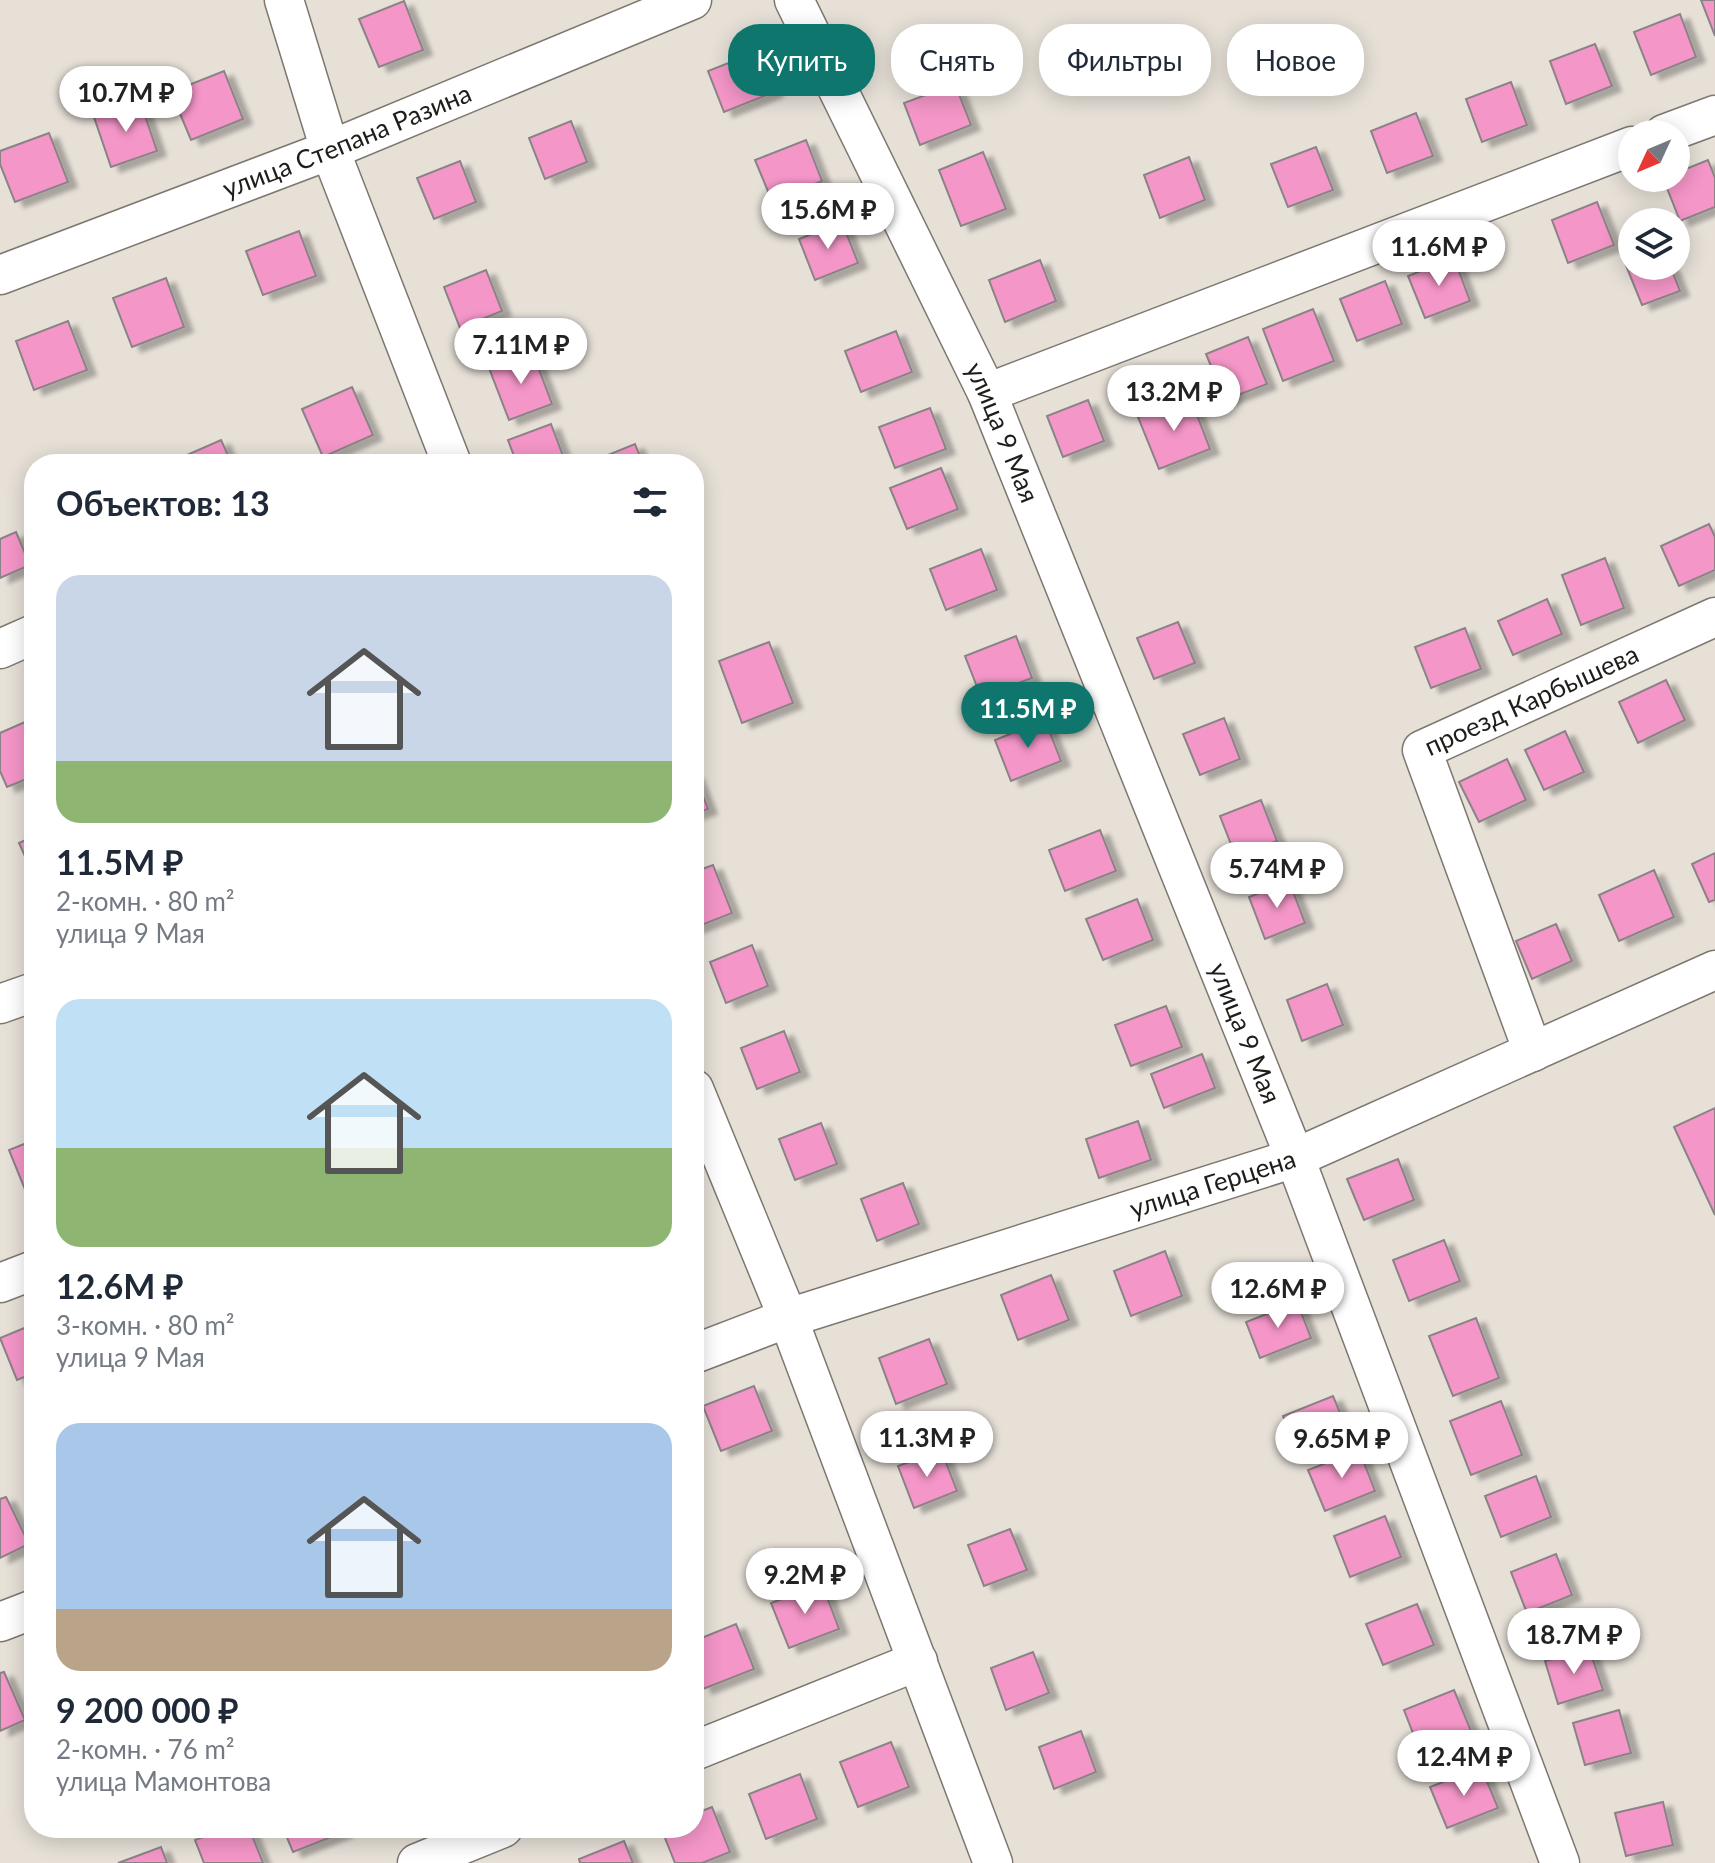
<!DOCTYPE html>
<html lang="ru">
<meta charset="utf-8">
<style>
body{margin:0;font-family:Lato,sans-serif;background:#f2f2f3;color:#1f2937;height:100vh;display:flex;flex-direction:column;font-size:30px;white-space:nowrap}
*{box-sizing:border-box;margin:0}
p{font-size:26px;color:#747a83}
.icon{flex:none;width:44px;height:44px;fill:none;stroke:currentColor;stroke-width:2;stroke-linecap:round;stroke-linejoin:round}
.map{position:relative;flex:1;overflow:hidden}
.drawer{position:absolute;left:24px;top:454px;width:680px;height:1384px;display:flex;flex-direction:column;background:#fff;border-radius:32px;box-shadow:0 4px 20px #0003}
.drawer>*{flex:none}
.top-card{position:absolute;left:728px;top:24px;width:760px;height:72px;display:flex;gap:16px}
.needle{width:52px;rotate:226deg}
.buttons{position:absolute;left:1618px;top:120px;display:grid;gap:16px}
.buttons a{display:grid;place-items:center;width:72px;height:72px;border-radius:50%;background:#fff;box-shadow:0 4px 20px #0003;font-size:40px}
.price{position:absolute;translate:-50% -68px;padding:0 18px;border-radius:28px;background:#fff;color:#222;font-size:26px;line-height:52px;filter:drop-shadow(0 2px 4px #0008)}
.price::after{content:'';position:absolute;left:50%;top:48px;width:24px;height:18px;margin-left:-12px;background:inherit;clip-path:polygon(0 0,100% 0,50% 100%)}
.price.current{background:#0f766e;color:#fff}
ul{padding:0;list-style:none}
li{display:grid;align-content:center;gap:16px;height:424px;padding:0 32px}
li span{display:grid;place-items:center;height:248px;border-radius:24px;color:#555}
li>.icon{margin-inline-start:auto}
span .icon{width:144px;height:144px;fill:#fffc;stroke-width:1}
li b{font-size:34px}
h2{display:flex;justify-content:space-between;align-items:center;height:96px;padding:0 32px;font-size:34px}
.chip{padding:0 28px;border-radius:32px;background:#fff;box-shadow:0 4px 20px #0003;font-size:28px;line-height:72px}
.chip.current{background:#0f766e;color:#fff}
.map>svg:first-child{display:block}
</style>
<div class="map">
<svg width="1715" height="1863" viewBox="0 0 1715 1863">
<defs>
<filter id="shadow"><feDropShadow dx="9" dy="5" stdDeviation="2" flood-color="#0004"/></filter>
</defs>
<rect width="100%" height="100%" fill="#e6e0d7"/>
<g fill="#f496c8" stroke="#8b8286" stroke-width="2" filter="url(#shadow)">
<polygon points="1701,0 1715,0 1715,36"/>
<polygon points="404,1 423,50 379,67 359,19"/>
<polygon points="1680,14 1696,57 1651,75 1634,32"/>
<polygon points="1595,44 1612,86 1566,104 1550,61"/>
<polygon points="759,51 774,92 724,112 708,71"/>
<polygon points="224,71 243,119 191,140 171,92"/>
<polygon points="1511,82 1527,125 1482,142 1466,99"/>
<polygon points="955,84 971,125 920,145 904,103"/>
<polygon points="140,101 157,151 111,167 94,117"/>
<polygon points="1416,113 1433,156 1387,173 1371,131"/>
<polygon points="571,121 587,162 545,179 529,138"/>
<polygon points="49,133 68,182 15,202 0,164 0,151"/>
<polygon points="806,140 822,181 772,201 755,160"/>
<polygon points="1316,147 1333,190 1288,207 1271,164"/>
<polygon points="983,152 1006,209 961,226 939,170"/>
<polygon points="1189,157 1205,200 1160,218 1144,175"/>
<polygon points="1708,160 1715,178 1715,207 1680,221 1663,178 1676,178 1676,173"/>
<polygon points="460,161 476,202 434,219 417,178"/>
<polygon points="1597,202 1614,245 1568,263 1552,220"/>
<polygon points="842,222 858,263 815,280 799,239"/>
<polygon points="299,231 316,276 263,295 246,251"/>
<polygon points="1454,258 1470,301 1425,318 1408,276"/>
<polygon points="1040,260 1056,301 1005,322 989,280"/>
<polygon points="1632,260 1632,266 1670,266 1680,291 1642,305 1625,263"/>
<polygon points="486,270 502,311 460,328 444,287"/>
<polygon points="166,278 184,327 132,347 113,298"/>
<polygon points="1385,281 1402,324 1357,341 1340,299"/>
<polygon points="1313,309 1334,361 1283,381 1263,329"/>
<polygon points="68,321 87,370 34,390 16,341"/>
<polygon points="896,331 912,372 861,392 845,351"/>
<polygon points="1248,337 1267,384 1225,400 1206,354"/>
<polygon points="532,351 552,404 509,420 489,368"/>
<polygon points="352,387 373,435 323,457 302,409"/>
<polygon points="1190,397 1210,449 1159,469 1138,417"/>
<polygon points="1088,400 1104,441 1063,457 1047,416"/>
<polygon points="930,408 946,449 895,468 879,427"/>
<polygon points="551,424 566,464 517,464 508,440"/>
<polygon points="221,440 232,464 172,464 171,462"/>
<polygon points="635,444 643,464 594,464 593,461"/>
<polygon points="941,468 958,509 907,529 890,488"/>
<polygon points="1709,524 1715,537 1715,570 1679,586 1661,546"/>
<polygon points="16,532 30,565 0,578 0,539"/>
<polygon points="981,549 997,590 946,610 930,569"/>
<polygon points="1605,558 1624,608 1581,625 1562,575"/>
<polygon points="1547,599 1562,634 1513,655 1498,621"/>
<polygon points="1178,622 1195,663 1154,679 1137,638"/>
<polygon points="1465,628 1481,669 1431,688 1415,647"/>
<polygon points="1016,636 1032,678 981,697 965,656"/>
<polygon points="769,642 793,703 742,723 719,661"/>
<polygon points="1666,680 1685,720 1638,743 1619,702"/>
<polygon points="34,718 34,776 7,787 0,771 0,733"/>
<polygon points="1224,718 1240,759 1200,775 1183,734"/>
<polygon points="1045,720 1061,761 1011,781 995,740"/>
<polygon points="1565,731 1584,772 1544,790 1525,750"/>
<polygon points="1507,759 1526,800 1479,822 1459,782"/>
<polygon points="694,773 708,809 694,814"/>
<polygon points="1261,800 1277,841 1236,857 1220,816"/>
<polygon points="1100,830 1116,871 1065,891 1049,850"/>
<polygon points="34,836 34,876 19,843"/>
<polygon points="1715,853 1715,900 1709,902 1692,864"/>
<polygon points="713,865 732,913 694,928 694,872"/>
<polygon points="1654,870 1674,917 1619,941 1599,895"/>
<polygon points="1289,881 1305,923 1265,939 1249,897"/>
<polygon points="1137,899 1153,940 1103,960 1086,919"/>
<polygon points="1556,924 1572,961 1532,979 1516,941"/>
<polygon points="752,945 768,986 726,1003 710,962"/>
<polygon points="1327,984 1343,1025 1302,1041 1287,1000"/>
<polygon points="1166,1006 1182,1047 1131,1066 1115,1025"/>
<polygon points="784,1031 800,1072 757,1089 741,1048"/>
<polygon points="1202,1054 1215,1088 1164,1108 1151,1074"/>
<polygon points="1715,1108 1715,1215 1674,1127"/>
<polygon points="1138,1121 1151,1160 1099,1178 1086,1139"/>
<polygon points="821,1123 837,1164 795,1180 779,1139"/>
<polygon points="34,1140 34,1189 26,1192 9,1150"/>
<polygon points="1398,1159 1414,1200 1364,1220 1347,1179"/>
<polygon points="903,1183 919,1224 877,1241 861,1199"/>
<polygon points="1444,1240 1460,1281 1409,1301 1393,1260"/>
<polygon points="1165,1251 1182,1296 1131,1316 1114,1271"/>
<polygon points="1051,1275 1069,1320 1018,1340 1001,1295"/>
<polygon points="1297,1302 1311,1338 1260,1358 1246,1322"/>
<polygon points="1476,1318 1499,1378 1453,1396 1429,1336"/>
<polygon points="34,1324 34,1373 17,1380 0,1338"/>
<polygon points="929,1339 947,1384 896,1404 879,1358"/>
<polygon points="754,1386 772,1431 721,1451 703,1406"/>
<polygon points="1333,1396 1350,1437 1299,1457 1283,1416"/>
<polygon points="1501,1401 1522,1455 1471,1475 1450,1421"/>
<polygon points="941,1450 957,1491 914,1508 898,1466"/>
<polygon points="1359,1450 1375,1491 1325,1511 1308,1470"/>
<polygon points="1536,1476 1551,1517 1501,1537 1485,1496"/>
<polygon points="6,1497 29,1544 0,1558 0,1499"/>
<polygon points="1385,1516 1401,1557 1350,1577 1334,1536"/>
<polygon points="1010,1529 1027,1570 984,1586 968,1545"/>
<polygon points="1556,1554 1572,1595 1527,1613 1511,1572"/>
<polygon points="822,1584 839,1629 789,1648 771,1603"/>
<polygon points="1417,1604 1434,1645 1383,1665 1366,1624"/>
<polygon points="736,1624 754,1669 703,1689 694,1666 694,1641"/>
<polygon points="1589,1648 1603,1690 1558,1704 1545,1661"/>
<polygon points="1033,1652 1049,1693 1006,1710 991,1668"/>
<polygon points="4,1672 25,1720 0,1731 0,1673"/>
<polygon points="1454,1690 1471,1731 1420,1751 1404,1710"/>
<polygon points="1619,1710 1631,1753 1585,1765 1573,1723"/>
<polygon points="1081,1731 1096,1772 1054,1789 1039,1747"/>
<polygon points="891,1742 909,1787 858,1807 840,1762"/>
<polygon points="1481,1767 1498,1808 1447,1828 1430,1787"/>
<polygon points="800,1774 817,1819 766,1839 749,1794"/>
<polygon points="1663,1802 1673,1845 1626,1856 1615,1813"/>
<polygon points="712,1807 730,1852 702,1863 675,1863 661,1828 694,1828 694,1814"/>
<polygon points="226,1828 249,1828 263,1863 204,1863 195,1840"/>
<polygon points="283,1828 342,1828 344,1832 293,1852"/>
<polygon points="624,1841 633,1863 580,1863 579,1859"/>
<polygon points="161,1847 167,1863 118,1863"/>
</g>
<g fill="none" stroke-linecap="round" stroke-linejoin="round">
<g stroke="#7d7770" stroke-width="41">
<g id="minor">
<polyline points="284,0 330,150 452,464"/>
<path id="s1" d="M794,0L987,393L1295,1158L1560,1863"/>
<polyline points="1664,134 1715,115"/>
<path id="s2" d="M0,275L330,150L692,0"/>
<polyline points="987,393 1632,146"/>
<polyline points="0,649 34,634"/>
<polyline points="0,1004 34,992"/>
<path id="s3" d="M1533,1052L1422,750L1715,617"/>
<polyline points="694,1089 788,1318 993,1863"/>
<polyline points="0,1283 34,1270"/>
<path id="s4" d="M694,1354L788,1318L1295,1158L1715,970"/>
<polyline points="0,1622 34,1609"/>
<polyline points="694,1751 918,1661"/>
<polyline points="417,1863 503,1828"/>
</g>
</g>
<use href="#minor" stroke="#fff" stroke-width="38"/>
</g>
<g text-anchor="middle" stroke-width="6" stroke-linejoin="round" paint-order="stroke">
<g font-size="26" fill="#1f1d1a" stroke="#e6e0d7">
<text dy="9" stroke="none"><textPath href="#s2" startOffset="372">улица Степана Разина</textPath></text>
<text dy="9" stroke="none"><textPath href="#s1" startOffset="480">улица 9 Мая</textPath></text>
<text dy="9" stroke="none"><textPath href="#s3" startOffset="442">проезд Карбышева</textPath></text>
<text dy="9" stroke="none"><textPath href="#s1" startOffset="1128">улица 9 Мая</textPath></text>
<text dy="9" stroke="none"><textPath href="#s4" startOffset="546">улица Герцена</textPath></text>
</g>
</g>
</svg>
<div class="buttons">
<a><svg class="needle" viewBox="-14 -14 28 28"><path d="M0-13l5 13h-10z" fill="#e53935"/><path d="M0 13l5-13h-10z" fill="#747a83"/></svg></a>
<a><svg class="icon" aria-label="layers" viewBox="0 0 24 24"><path d="M12 4l9 5-9 5-9-5zM3 14l9 5 9-5"/></svg></a>
</div>
<b class="price" style="left:126px;top:134px">10.7M ₽</b>
<b class="price" style="left:828px;top:251px">15.6M ₽</b>
<b class="price" style="left:1439px;top:288px">11.6M ₽</b>
<b class="price" style="left:521px;top:386px">7.11M ₽</b>
<b class="price" style="left:1174px;top:433px">13.2M ₽</b>
<b class="price current" style="left:1028px;top:750px">11.5M ₽</b>
<b class="price" style="left:1277px;top:910px">5.74M ₽</b>
<b class="price" style="left:1278px;top:1330px">12.6M ₽</b>
<b class="price" style="left:927px;top:1479px">11.3M ₽</b>
<b class="price" style="left:1342px;top:1480px">9.65M ₽</b>
<b class="price" style="left:805px;top:1616px">9.2M ₽</b>
<b class="price" style="left:1574px;top:1676px">18.7M ₽</b>
<b class="price" style="left:1464px;top:1798px">12.4M ₽</b>
<div class="top-card">
<a class="chip current">Купить</a>
<a class="chip">Снять</a>
<a class="chip">Фильтры</a>
<a class="chip">Новое</a>
</div>
<section class="drawer">
<h2>Объектов: 13<svg class="icon" aria-label="filters" viewBox="0 0 24 24"><path d="M4 7h16M4 17h16"/><circle cx="9" cy="7" r="2"/><circle cx="15" cy="17" r="2"/></svg></h2>
<ul>
<li><span style="background:linear-gradient(#c9d6e8 75%,#8fb573 0)"><svg class="icon" aria-label="home" viewBox="0 0 24 24"><path d="M3 11l9-7 9 7M6 9v11h12V9"/></svg></span><div><b>11.5M ₽</b><p>2-комн. · 80 m²</p><p>улица 9 Мая</p></div></li>
<li><span style="background:linear-gradient(#bfe0f5 60%,#8fb573 0)"><svg class="icon" aria-label="home" viewBox="0 0 24 24"><path d="M3 11l9-7 9 7M6 9v11h12V9"/></svg></span><div><b>12.6M ₽</b><p>3-комн. · 80 m²</p><p>улица 9 Мая</p></div></li>
<li><span style="background:linear-gradient(#a9c7e8 75%,#b9a48a 0)"><svg class="icon" aria-label="home" viewBox="0 0 24 24"><path d="M3 11l9-7 9 7M6 9v11h12V9"/></svg></span><div><b>9 200 000 ₽</b><p>2-комн. · 76 m²</p><p>улица Мамонтова</p></div></li>
</ul>
</section>
</div>
